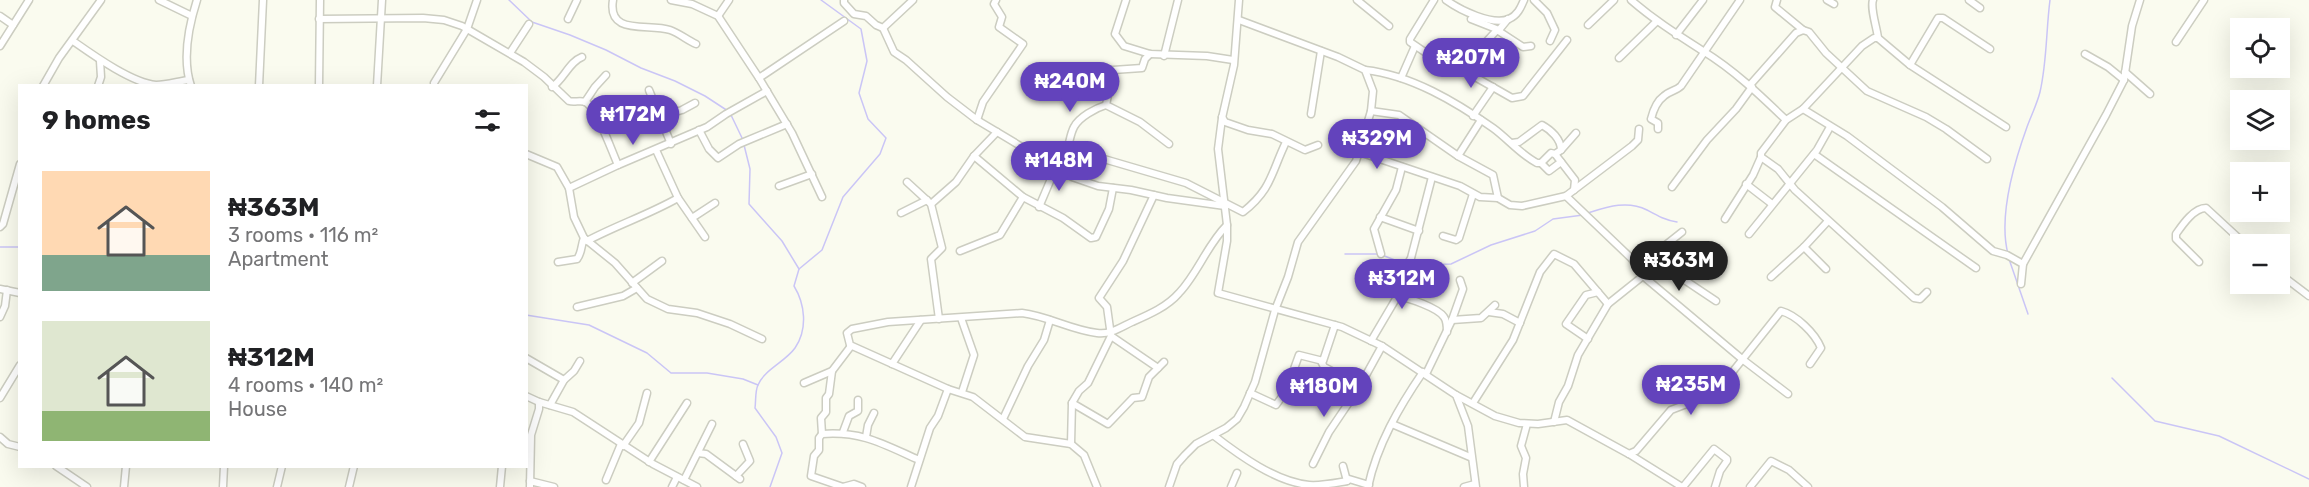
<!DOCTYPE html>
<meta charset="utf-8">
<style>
body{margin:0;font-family:Rubik,sans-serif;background:#f6f6f6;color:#202124;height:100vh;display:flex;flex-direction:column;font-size:22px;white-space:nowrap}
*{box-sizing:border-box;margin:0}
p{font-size:20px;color:#757577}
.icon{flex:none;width:33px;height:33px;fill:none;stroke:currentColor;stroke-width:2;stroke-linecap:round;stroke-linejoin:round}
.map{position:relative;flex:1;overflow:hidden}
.details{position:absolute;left:18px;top:84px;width:510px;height:384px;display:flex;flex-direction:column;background:#fff;border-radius:0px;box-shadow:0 6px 24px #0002}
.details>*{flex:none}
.controls{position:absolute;left:2230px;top:18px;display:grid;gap:12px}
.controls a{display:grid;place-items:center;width:60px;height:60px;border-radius:0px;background:#fff;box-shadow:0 6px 24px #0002;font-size:30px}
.price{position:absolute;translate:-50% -51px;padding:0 14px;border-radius:21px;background:#6343bc;color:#fff;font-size:20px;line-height:39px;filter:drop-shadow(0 2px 3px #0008)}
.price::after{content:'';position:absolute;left:50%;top:36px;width:18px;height:14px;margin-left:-9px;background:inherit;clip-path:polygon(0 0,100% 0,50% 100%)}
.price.current{background:#222;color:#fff}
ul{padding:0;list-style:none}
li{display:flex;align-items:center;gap:18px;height:150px;padding:0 24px}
li span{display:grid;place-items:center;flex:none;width:168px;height:120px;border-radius:0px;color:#555}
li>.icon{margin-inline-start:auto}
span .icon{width:72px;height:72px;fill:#fffc;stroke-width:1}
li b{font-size:26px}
h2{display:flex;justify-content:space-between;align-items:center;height:72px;padding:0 24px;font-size:26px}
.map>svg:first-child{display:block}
</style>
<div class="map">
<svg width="2309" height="487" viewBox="0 0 2309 487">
<rect width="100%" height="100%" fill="#fafbef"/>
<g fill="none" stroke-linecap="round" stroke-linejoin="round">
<g stroke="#cac5f6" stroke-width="1.5">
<polyline points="509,0 532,22 570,35 606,50 641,68 675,81 705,96 728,111"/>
<polyline points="731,115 743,140"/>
<polyline points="744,145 750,169 749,204 782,241 799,269"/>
<path d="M1588,213C1607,207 1627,200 1647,210C1658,216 1665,220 1677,222"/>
<polyline points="0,247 20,247"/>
<polyline points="1345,254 1377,254"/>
<path d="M2008,254C1998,216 2014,163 2027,127C2031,116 2037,104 2040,92C2047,62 2046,31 2050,0"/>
<polyline points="1382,255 1405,264"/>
<polyline points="2009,259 2028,314"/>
<polyline points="1410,265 1451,264 1491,245 1535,231 1553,219 1583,215"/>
<polyline points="526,315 589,325 647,353 671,373 707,373 743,379 758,385"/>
<polyline points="2112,378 2155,421 2219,436 2309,479"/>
<path d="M770,487L782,453L776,437L755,408C756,401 755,391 758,385C765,369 785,362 795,348C808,329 805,304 794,286L799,269L822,250L843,197L880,154L886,138L868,119L859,93L867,61L861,29L821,0"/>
</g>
<g stroke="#cccdc1" stroke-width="9">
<g id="minor">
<polyline points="159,0 192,16"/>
<path d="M613,0C607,36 648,23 670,30C679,33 687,40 696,44"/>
<polyline points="671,0 692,4 718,16 759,78 792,133 822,197"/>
<polyline points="844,0 844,3 854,14 866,16 876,25 883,28 913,0"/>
<polyline points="1126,0 1115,34 1124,46 1150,54 1207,56 1233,60"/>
<polyline points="1239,0 1234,65 1222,118 1218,149 1227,225 1227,241 1218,293 1342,327 1382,346 1456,395 1468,426 1476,487"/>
<polyline points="1357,0 1389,26"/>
<polyline points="1434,0 1410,39 1410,42 1435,59 1461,69 1512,98 1523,96 1567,40"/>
<path d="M1446,0C1460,10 1492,26 1509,19C1518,15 1521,7 1524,0"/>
<polyline points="1534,0 1547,13 1555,30 1550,41"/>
<path d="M1631,0C1654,20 1678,35 1703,51C1734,70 1760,95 1786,120"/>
<polyline points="1777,0 1775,7 1803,30"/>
<polyline points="1827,0 1834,4"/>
<path d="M1873,0C1870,8 1877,28 1878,38L1910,65L2006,127"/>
<polyline points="1969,0 1980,8"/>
<polyline points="0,16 13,25"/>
<polyline points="718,16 729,0"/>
<path d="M319,19L423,18L444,20L462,26L524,62L544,77L569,101C575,103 582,99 587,103C598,111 612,152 618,165"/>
<polyline points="568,19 577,0"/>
<polyline points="1471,19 1499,30 1508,19"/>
<polyline points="1588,25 1614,0"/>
<polyline points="883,28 894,52 906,60 947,97 977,120 1072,177 1098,186 1131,190 1167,198 1225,206"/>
<polyline points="1676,35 1703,0"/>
<polyline points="1878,38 1874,38 1862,46 1803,109 1786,120 1761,153 1761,157 1778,169 1795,190 1914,298 1920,299 1927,292"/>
<path d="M73,41C93,55 132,83 156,85C167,85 179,81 189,80"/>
<polyline points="2176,42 2204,0"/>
<polyline points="0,46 29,0"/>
<polyline points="510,53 529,24"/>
<polyline points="1150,54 1145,59 1142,68 1113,70 1106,105 1140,122 1169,144"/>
<polyline points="2085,54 2108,67 2124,80"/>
<polyline points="1164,56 1178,0"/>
<polyline points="1619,58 1657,21"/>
<polyline points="1910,65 1938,18 1943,18 1990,49"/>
<polyline points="1461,69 1497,30 1523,47 1531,46"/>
<path d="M1365,70C1411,75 1456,102 1493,128C1507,138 1521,155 1537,163H1541L1551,153L1555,154L1561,150L1576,133"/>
<polyline points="2125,72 2150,94"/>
<polyline points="759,78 844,21"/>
<polyline points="1401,78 1415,46"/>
<polyline points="434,83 467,29 477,0"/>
<polyline points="1750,85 1796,33 1803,30 1809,32 1826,53 1867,91 1926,117 1946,129 1987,159"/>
<polyline points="43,86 59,58 101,0"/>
<polyline points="98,86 101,77 100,61"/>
<path d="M191,86C182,59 189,25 197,0"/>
<polyline points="259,86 263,0"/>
<polyline points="319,86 320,0"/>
<polyline points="377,86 382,0"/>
<path d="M552,87C564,79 569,62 582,57"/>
<polyline points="649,90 671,144"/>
<polyline points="585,102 595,87 606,75"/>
<polyline points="1803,109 1847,136 1942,207 1993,251 2007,255 2023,264"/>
<polyline points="1371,111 1399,115 1458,156 1493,175 1498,198"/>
<polyline points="1311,114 1321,51"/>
<polyline points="1473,116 1493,87"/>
<polyline points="659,117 682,110 695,103"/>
<polyline points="1222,117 1225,122 1248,130 1272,134 1305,150 1318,145"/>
<polyline points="977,120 983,102 1023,44 999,27 1002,17 994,4 996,0"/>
<path d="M1658,129V123L1651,119C1653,111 1657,101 1664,96C1669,91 1676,91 1681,86L1740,0"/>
<polyline points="699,130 709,149 718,158 739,144 787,124"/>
<path d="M1512,143L1519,142L1542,125C1551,130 1561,139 1561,150"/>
<polyline points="656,150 678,198 705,237"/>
<polyline points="1359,152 1460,186 1480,197 1498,198 1510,205 1522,206 1566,196 1632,146 1638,140 1639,129"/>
<polyline points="526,154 557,167 569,188 574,217 584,238 615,263 647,299 668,309 697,313 730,324 762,339"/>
<polyline points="1555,154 1575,180 1574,190"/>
<polyline points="1814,154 1976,268"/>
<path d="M1064,155C1070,147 1069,136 1074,127C1079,117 1096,108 1106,105"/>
<polyline points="974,156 1023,197 1063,218 1091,238 1096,237 1109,209 1113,188"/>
<polyline points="1458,156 1481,120"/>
<path d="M1042,158L1078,154L1104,159L1186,183L1243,212C1272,189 1271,173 1286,142"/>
<polyline points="1541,163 1549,171 1561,162"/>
<polyline points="1061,170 1072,166 1083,155"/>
<polyline points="907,182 931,204 942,248 931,259 939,319"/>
<polyline points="1746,184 1772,204"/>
<polyline points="779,186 812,174"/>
<polyline points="1672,187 1707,140 1736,109 1752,87"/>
<polyline points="569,188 618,165 707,127 726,114 767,91"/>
<polyline points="1566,196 1632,259 1646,264"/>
<polyline points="931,204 956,182 974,156 997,132"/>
<polyline points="1039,207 1056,167"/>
<polyline points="901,213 927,200"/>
<polyline points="1380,217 1419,231"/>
<polyline points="692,218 715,203"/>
<polyline points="1725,219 1753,175 1761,157"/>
<polyline points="0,227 3,224 20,164"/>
<polyline points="1749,234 1817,150 1830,127"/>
<polyline points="1443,236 1456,240 1459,238 1473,194"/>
<path d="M587,241C617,225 648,215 678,198"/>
<polyline points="1804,247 1826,269"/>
<polyline points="960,251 1000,235 1023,197"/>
<polyline points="1381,254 1374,229 1396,190 1402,167"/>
<polyline points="1632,259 1643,276 1742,359 1788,394"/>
<polyline points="1653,259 1716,301"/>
<path d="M558,262L577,259C582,253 581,245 584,238"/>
<path d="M2199,262L2176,239V234C2183,224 2194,208 2206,208L2245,244"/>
<polyline points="1644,267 1658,251 1682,232"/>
<polyline points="2280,274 2309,296"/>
<polyline points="1771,277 1804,247 1828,221"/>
<polyline points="632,283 662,261"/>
<polyline points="2021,284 2023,264 2106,115 2124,80 2132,26 2140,0"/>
<polyline points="0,289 20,293"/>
<polyline points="1393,291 1411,258 1432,177"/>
<polyline points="577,307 623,296 637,288"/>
<polyline points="1489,312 1503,314 1520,323"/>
<polyline points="0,317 5,306 7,290"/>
<polyline points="961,318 974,355 962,392"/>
<polyline points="1452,320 1481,318 1495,305"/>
<polyline points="1111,336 1158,368"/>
<polyline points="1588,339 1566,324 1586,295 1598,292"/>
<path d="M1371,341L1397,297C1408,297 1438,308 1444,317C1447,321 1447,327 1447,332"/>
<polyline points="526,358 564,380"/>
<polyline points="1321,361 1324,367 1360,386"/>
<polyline points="892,364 921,320"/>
<polyline points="1426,374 1452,320 1463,289 1460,280"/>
<polyline points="804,383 832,371 851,346"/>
<polyline points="1250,393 1276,405 1286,391 1299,355 1323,361 1335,325"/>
<polyline points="1456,395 1495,416 1519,423 1538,424 1567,420 1629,454 1682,487"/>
<polyline points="526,396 539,402 573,412 653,464 697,487"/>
<polyline points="0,398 20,365"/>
<polyline points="1072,403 1108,424 1133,398 1142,397 1149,377 1164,362"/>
<polyline points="1473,403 1513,340 1540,272 1554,254 1574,264 1608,304"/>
<polyline points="550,405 564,380 574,371 580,361"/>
<polyline points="1003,419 1028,366 1044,340 1050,320"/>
<polyline points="1554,422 1559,402 1568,386 1578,355 1608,304 1643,276"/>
<polyline points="1392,424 1470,457"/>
<polyline points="843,432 849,416 858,411 858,400"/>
<polyline points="822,434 821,418 826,412 826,398 829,394 832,371"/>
<path d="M1213,435C1239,455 1276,482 1309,485C1321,486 1335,483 1347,481L1349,479L1369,485"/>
<polyline points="0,437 8,444 20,447"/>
<polyline points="866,437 868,425 874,413"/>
<polyline points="1071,444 1072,403 1079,391 1088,383 1111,336 1107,307 1099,298 1123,261 1154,195"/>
<polyline points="623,446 639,423 647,393"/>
<polyline points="698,453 706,454 740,479"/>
<path d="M1629,454L1636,451L1671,410L1697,400L1730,375L1781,311C1796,315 1815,333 1821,348L1810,364"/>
<polyline points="649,462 687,403"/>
<polyline points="1313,464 1329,432 1360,386 1382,346"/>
<polyline points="56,466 87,487"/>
<polyline points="1343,466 1347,481"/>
<polyline points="736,476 750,461 743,444"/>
<polyline points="606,480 621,444"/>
<polyline points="684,480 712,424"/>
<polyline points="530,481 554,487"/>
<polyline points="124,487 126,466"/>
<polyline points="223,487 224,466"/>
<polyline points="277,487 282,466"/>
<polyline points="349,487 354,466"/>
<polyline points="500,487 502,466"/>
<polyline points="530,487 531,435 539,409 539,402"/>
<polyline points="672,487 677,477"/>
<path d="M843,487L811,476L814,456L819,450V438L822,434C862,431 883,444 919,460"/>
<polyline points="843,487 854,484 862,487"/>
<polyline points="911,487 930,428 938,416 948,389"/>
<path d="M1097,487L1084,455L1071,444L1025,437L973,397L948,389L850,345L847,333L852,329L888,322L1022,313C1048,316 1071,330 1097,333C1110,335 1121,327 1132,322C1148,315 1167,307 1179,293C1198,273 1207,245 1227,225"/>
<polyline points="1169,487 1177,464 1185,455 1196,444 1226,428 1237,419 1244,407 1255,382 1275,310 1288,277 1298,242 1356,161 1371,111 1373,91 1365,70 1338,57 1239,20"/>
<polyline points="1231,487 1237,473"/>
<path d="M1368,487C1377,445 1399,407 1423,372"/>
<polyline points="1464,487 1475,484"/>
<polyline points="1524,487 1523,474 1526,458 1521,446 1527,424"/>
<polyline points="1683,487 1714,449 1727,459 1727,461 1720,471 1715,487"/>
<polyline points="1750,487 1771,461 1789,470 1808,487"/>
</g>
</g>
<use href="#minor" stroke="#fff" stroke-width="6"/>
</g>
</svg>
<div class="controls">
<a><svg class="icon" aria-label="locate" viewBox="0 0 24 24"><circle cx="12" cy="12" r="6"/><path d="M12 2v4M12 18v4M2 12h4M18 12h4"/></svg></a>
<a><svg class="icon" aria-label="layers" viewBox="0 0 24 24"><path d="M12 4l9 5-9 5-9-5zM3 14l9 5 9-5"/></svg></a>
<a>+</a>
<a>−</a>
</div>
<b class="price" style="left:1471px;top:89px">₦207M</b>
<b class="price" style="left:1070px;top:113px">₦240M</b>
<b class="price" style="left:633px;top:146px">₦172M</b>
<b class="price" style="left:1377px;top:170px">₦329M</b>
<b class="price" style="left:1059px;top:192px">₦148M</b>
<b class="price current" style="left:1679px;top:292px">₦363M</b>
<b class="price" style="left:1402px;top:310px">₦312M</b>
<b class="price" style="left:1691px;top:416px">₦235M</b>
<b class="price" style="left:1324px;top:418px">₦180M</b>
<section class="details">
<h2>9 homes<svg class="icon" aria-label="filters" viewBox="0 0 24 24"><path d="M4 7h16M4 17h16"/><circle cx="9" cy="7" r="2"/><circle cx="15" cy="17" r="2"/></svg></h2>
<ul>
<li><span style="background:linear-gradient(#ffd9b3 70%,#7fa58c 0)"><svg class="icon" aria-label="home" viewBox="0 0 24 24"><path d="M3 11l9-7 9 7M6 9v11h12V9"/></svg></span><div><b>₦363M</b><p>3 rooms · 116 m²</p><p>Apartment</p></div></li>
<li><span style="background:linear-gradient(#dfe7d0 75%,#8fb573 0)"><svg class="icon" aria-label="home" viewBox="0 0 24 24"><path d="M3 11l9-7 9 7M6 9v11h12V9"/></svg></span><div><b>₦312M</b><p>4 rooms · 140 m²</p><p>House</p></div></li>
</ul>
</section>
</div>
